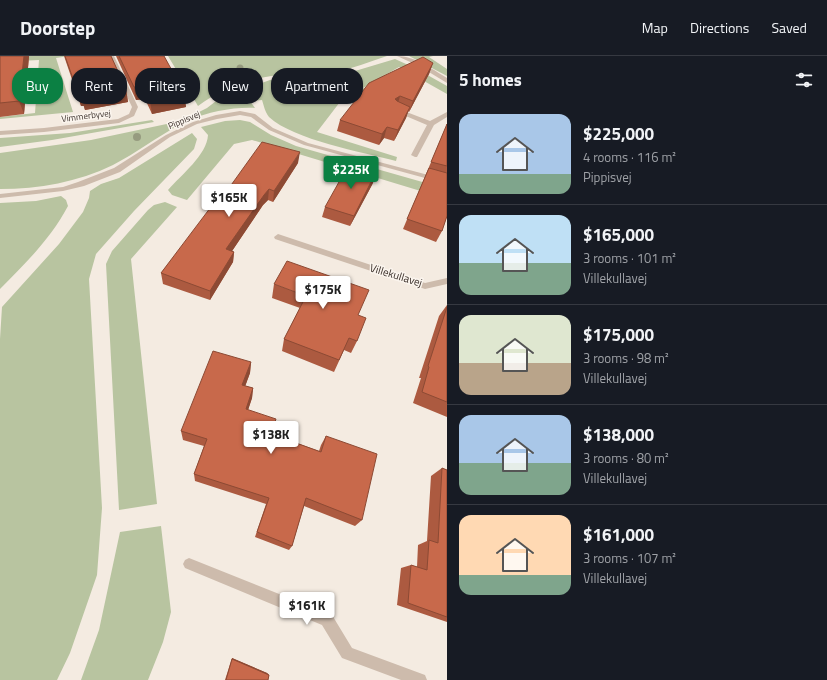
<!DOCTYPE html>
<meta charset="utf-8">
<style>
body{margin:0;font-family:"Titillium Web",sans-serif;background:#20242c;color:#f1f3f6;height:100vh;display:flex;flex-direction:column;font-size:15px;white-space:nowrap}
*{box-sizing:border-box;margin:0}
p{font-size:13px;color:#9ea1a6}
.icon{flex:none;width:22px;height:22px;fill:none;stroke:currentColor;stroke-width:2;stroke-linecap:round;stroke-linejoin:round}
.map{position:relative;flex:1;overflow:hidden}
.panel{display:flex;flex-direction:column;background:#171b24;width:380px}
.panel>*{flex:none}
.top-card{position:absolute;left:12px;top:12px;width:375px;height:36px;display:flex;gap:8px}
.price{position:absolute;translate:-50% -34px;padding:0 9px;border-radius:4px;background:#fff;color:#222;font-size:13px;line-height:26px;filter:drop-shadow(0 1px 2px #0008)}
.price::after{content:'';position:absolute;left:50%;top:24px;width:12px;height:9px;margin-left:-6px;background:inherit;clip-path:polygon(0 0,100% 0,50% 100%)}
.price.active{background:#0b8043;color:#fff}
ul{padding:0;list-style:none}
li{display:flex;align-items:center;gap:12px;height:100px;padding:0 12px}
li+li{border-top:1px solid #363941}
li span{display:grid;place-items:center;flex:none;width:112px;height:80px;border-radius:12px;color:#555}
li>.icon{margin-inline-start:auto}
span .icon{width:48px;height:48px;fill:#fffc;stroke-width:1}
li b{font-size:17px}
h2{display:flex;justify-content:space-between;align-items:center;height:48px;padding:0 12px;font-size:17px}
.tag{padding:0 14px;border-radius:16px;background:#171b24;box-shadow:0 1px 3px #0004;font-size:14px;line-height:36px}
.tag.active{background:#0b8043;color:#fff}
header{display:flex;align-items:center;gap:24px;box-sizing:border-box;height:56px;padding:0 20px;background:#171b24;border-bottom:1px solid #363941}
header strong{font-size:19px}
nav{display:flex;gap:22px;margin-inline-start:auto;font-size:14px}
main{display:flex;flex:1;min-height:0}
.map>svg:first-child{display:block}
</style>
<header>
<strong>Doorstep</strong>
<nav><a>Map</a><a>Directions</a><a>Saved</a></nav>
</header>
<main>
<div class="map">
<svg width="447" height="624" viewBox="0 0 447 624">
<rect width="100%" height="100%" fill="#f4ebe1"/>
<g fill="#b8c4a0">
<polygon points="0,0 69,0 56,2 73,56 0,63 0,61 35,57 39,4 0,6"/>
<path d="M168,0H387C369,6 353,13 334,15C319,17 304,17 289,18C257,20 223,31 198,50Z"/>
<polygon points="409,0 433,0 429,1 447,13 447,20"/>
<polygon points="395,3 415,12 447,30 447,38 399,11 363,32 401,49 362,37 356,33 345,18"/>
<path d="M337,20L348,33L359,40L391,54L385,58L343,42L317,76L397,101L396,105C362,96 294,84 269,61C265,56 264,50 262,44L250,45L255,52C233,51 209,56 189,64V61L207,52L220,42L270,24L287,22Z"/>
<polygon points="152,64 154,66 52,84 0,91 0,82 70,77"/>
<path d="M240,64L250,66L271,79L296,90L447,133V143L252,84L234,88L187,144L172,139L168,134C181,119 207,99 208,79L201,71L225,65Z"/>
<path d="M176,66L179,69C157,81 136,97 113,109C78,126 39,133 0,133V97L91,84Z"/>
<polygon points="192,77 197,83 194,93 134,155 96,198 89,223 102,452 97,519 70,597 57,624 0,624 0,283 2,251 59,188 83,156 89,142 90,135 101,128 119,122"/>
<path d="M61,140L66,144L68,150C51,182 26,207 0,233V147L36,145Z"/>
<polygon points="165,146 177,151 131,203 157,448 119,454 106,208 112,195 148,154 154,149"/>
<polygon points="161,470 171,556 163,586 148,624 81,624 99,574 120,476"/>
</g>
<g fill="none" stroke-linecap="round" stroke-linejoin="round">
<g fill="#cdbbac" fill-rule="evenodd">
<polygon points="108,0 114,0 138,51 134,60 119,67 44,76 0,79 0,75 44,72 118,63 129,58 132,51"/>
<path d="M397,0C415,0 432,13 447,22V27L419,10Z"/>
<polygon points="396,52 430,65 447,56 447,61 434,69 417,101 415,101 411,99 427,69 394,55 393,54"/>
<polygon points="240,55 255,58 273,72 308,87 447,124 447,128 304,89 269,74 251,61 240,59 217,63 197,68 170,81 120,116 84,130 63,135 0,142 0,138 63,131 78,126 114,112 166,79 193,66 216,59"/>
<polygon points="278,178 425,227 447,222 447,228 425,233 275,183 274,181"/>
<polygon points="189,502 332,559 352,592 425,619 427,624 401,624 342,602 322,569 185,512 183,508 185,504"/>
</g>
</g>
<g fill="#969b7f">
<circle cx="240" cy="12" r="3.5"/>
<circle cx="137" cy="81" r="4"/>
</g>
<g fill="#ac5a40">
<polygon points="0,0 29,0 24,58 0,61"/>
<polygon points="64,0 111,0 126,33 128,46 85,54 84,50 81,50"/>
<polygon points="116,0 164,0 186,51 152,58 145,43 136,44"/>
<polygon points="433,7 429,18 409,56 408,55 406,62 394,85 384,82 379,89 337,75 340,64"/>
<polygon points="447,68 447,160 442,175 436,186 403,173"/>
<polygon points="298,107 273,146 268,144 263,149 232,195 234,196 233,206 210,244 163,228 161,217 229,132"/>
<polygon points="373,127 350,170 322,161 325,151"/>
<polygon points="274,228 358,259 357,285 351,297 344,294 334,316 282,295 284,283 300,252 272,242"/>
<polygon points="447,249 447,361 413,347 421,322 419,322 439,260"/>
<polygon points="251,306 250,317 245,330 253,332 252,342 248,354 274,372 272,378 319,395 321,389 326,380 362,464 355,470 304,450 292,490 289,494 255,481 266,448 195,425 194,418 204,390 183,384 181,375"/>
<polygon points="442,412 447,414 447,566 397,549 401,512 411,509 417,511 418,489 427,485 431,420"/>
<polygon points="232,602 267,617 269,619 268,624 225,624"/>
</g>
<g fill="#8c4a34">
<polygon points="24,0 29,0 24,58 19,45"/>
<polygon points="433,7 429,18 409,56 413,45"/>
<polygon points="143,30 145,43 136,44 134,31"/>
<polygon points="126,33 128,46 85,54 81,41"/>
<polygon points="78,37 80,37 84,50 81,50"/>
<polygon points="185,38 186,51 152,58 150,45"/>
<polygon points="400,40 397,51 395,43"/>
<polygon points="410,51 406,62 394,85 398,74"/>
<polygon points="387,71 384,82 379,89 382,78"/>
<polygon points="300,96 298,107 273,146 274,135"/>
<polygon points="376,116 373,127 350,170 354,160"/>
<polygon points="269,133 268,144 263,149 226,204 226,193 264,139"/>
<polygon points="234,196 233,206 210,244 210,235"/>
<polygon points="251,306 250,317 242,339 242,329"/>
<polygon points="253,332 252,342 245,363 246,353"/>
<polygon points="232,602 267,617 269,619 232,603"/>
</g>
<g fill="#c8694b" stroke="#8c4a34">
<polygon points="0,0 24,0 19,45 0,47"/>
<polygon points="65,0 111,0 126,33 81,41 80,37 78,37"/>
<polygon points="119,0 164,0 185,38 150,45 143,30 134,31"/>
<polygon points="423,1 433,7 413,45 400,40 395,43 397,45 410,51 398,74 387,71 382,78 340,64 369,27"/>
<polygon points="447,68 447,110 431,106"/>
<polygon points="262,86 300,96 274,135 269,133 264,139 226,193 234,196 210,235 161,217 226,131 229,132"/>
<polygon points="349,108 376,116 354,160 325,151"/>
<polygon points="429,112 447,117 447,160 442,175 407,163"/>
<polygon points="287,205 369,234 358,259 366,262 357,285 349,282 339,304 284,283 306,240 274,228"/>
<polygon points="447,251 447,346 422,336 429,311 428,310"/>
<polygon points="213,295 251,306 242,329 253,332 246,353 276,363 271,378 321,396 326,380 377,398 362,464 306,442 292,490 257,476 269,442 194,418 207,383 181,375"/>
<polygon points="442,412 447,414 447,561 408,547 411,509 427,514 429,484 438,487"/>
<polygon points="232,603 269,619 268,624 226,624"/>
</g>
<g text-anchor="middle" stroke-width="3" stroke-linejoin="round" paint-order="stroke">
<g font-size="9" fill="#3b302b" stroke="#fbf5ee">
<text transform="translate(86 60) rotate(-7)" y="3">Vimmerbyvej</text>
<text transform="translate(184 64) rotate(-23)" y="3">Pippisvej</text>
</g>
<g font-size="11" fill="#3b302b" stroke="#fbf5ee">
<text transform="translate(396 219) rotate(17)" y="4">Villekullavej</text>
</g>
</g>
</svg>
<b class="price active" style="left:351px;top:134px">$225K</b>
<b class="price" style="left:229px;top:162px">$165K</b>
<b class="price" style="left:323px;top:254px">$175K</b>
<b class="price" style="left:271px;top:399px">$138K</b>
<b class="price" style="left:307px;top:570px">$161K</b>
<div class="top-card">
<a class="tag active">Buy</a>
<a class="tag">Rent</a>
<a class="tag">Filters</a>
<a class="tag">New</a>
<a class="tag">Apartment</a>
</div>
</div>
<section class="panel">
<h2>5 homes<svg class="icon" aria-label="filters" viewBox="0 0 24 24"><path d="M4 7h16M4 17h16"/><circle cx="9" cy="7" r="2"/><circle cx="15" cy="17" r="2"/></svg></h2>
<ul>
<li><span style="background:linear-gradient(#a9c7e8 75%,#7fa58c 0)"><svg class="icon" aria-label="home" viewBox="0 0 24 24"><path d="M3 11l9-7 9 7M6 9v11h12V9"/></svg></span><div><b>$225,000</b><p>4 rooms · 116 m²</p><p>Pippisvej</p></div></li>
<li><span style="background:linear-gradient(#bfe0f5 60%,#7fa58c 0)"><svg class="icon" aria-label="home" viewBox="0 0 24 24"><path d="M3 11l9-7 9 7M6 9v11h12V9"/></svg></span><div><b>$165,000</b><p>3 rooms · 101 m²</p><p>Villekullavej</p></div></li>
<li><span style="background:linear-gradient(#dfe7d0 60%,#b9a48a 0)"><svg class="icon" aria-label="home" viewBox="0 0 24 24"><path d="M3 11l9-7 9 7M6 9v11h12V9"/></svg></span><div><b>$175,000</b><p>3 rooms · 98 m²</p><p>Villekullavej</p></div></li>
<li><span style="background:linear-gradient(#a9c7e8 60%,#7fa58c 0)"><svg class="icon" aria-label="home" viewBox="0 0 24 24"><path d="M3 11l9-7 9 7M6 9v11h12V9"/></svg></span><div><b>$138,000</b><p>3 rooms · 80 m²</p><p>Villekullavej</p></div></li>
<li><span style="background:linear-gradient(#ffd9b3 75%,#7fa58c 0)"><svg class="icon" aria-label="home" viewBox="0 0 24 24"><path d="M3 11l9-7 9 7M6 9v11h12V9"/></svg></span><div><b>$161,000</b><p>3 rooms · 107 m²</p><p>Villekullavej</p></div></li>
</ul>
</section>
</main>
